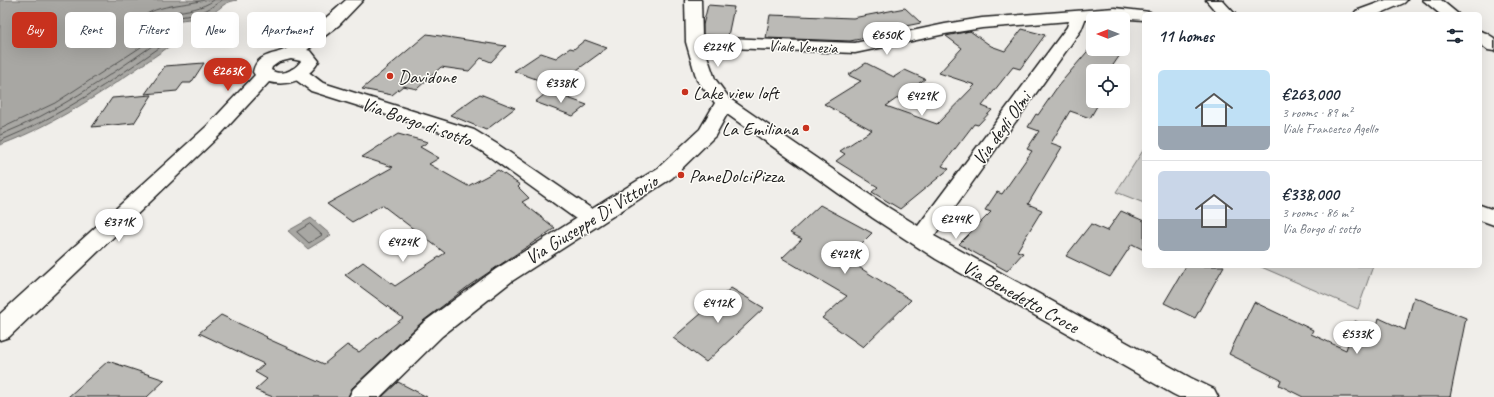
<!DOCTYPE html>
<meta charset="utf-8">
<style>
body{margin:0;font-family:Caveat,sans-serif;background:#f2f2f3;color:#1f2937;height:100vh;display:flex;flex-direction:column;font-size:15px;white-space:nowrap}
*{box-sizing:border-box;margin:0}
p{font-size:13px;color:#747a83}
.icon{flex:none;width:22px;height:22px;fill:none;stroke:currentColor;stroke-width:2;stroke-linecap:round;stroke-linejoin:round}
.map{position:relative;flex:1;overflow:hidden}
.panel{position:absolute;left:1142px;top:12px;width:340px;height:256px;display:flex;flex-direction:column;background:#fff;border-radius:6px;box-shadow:0 4px 16px #0002}
.panel>*{flex:none}
.hud{position:absolute;left:12px;top:12px;width:380px;height:36px;display:flex;gap:8px}
.needle{width:26px;rotate:270deg}
.controls{position:absolute;left:1086px;top:12px;display:grid;gap:8px}
.controls a{display:grid;place-items:center;width:44px;height:44px;border-radius:6px;background:#fff;box-shadow:0 4px 16px #0002;font-size:20px}
.price{position:absolute;translate:-50% -34px;padding:0 9px;border-radius:14px;background:#fff;color:#222;font-size:13px;line-height:26px;filter:drop-shadow(0 1px 2px #0008)}
.price::after{content:'';position:absolute;left:50%;top:24px;width:12px;height:9px;margin-left:-6px;background:inherit;clip-path:polygon(0 0,100% 0,50% 100%)}
.price.on{background:#c8321e;color:#fff}
ul{padding:0;list-style:none}
li{display:flex;align-items:center;gap:12px;height:100px;padding:0 16px}
li+li{border-top:1px solid #e0e1e3}
li span{display:grid;place-items:center;flex:none;width:112px;height:80px;border-radius:6px;color:#555}
li>.icon{margin-inline-start:auto}
span .icon{width:48px;height:48px;fill:#fffc;stroke-width:1}
li b{font-size:17px}
h2{display:flex;justify-content:space-between;align-items:center;height:48px;padding:0 16px;font-size:17px}
.chip{padding:0 14px;border-radius:6px;background:#fff;box-shadow:0 4px 16px #0002;font-size:14px;line-height:36px}
.chip.on{background:#c8321e;color:#fff}
.map>svg:first-child{display:block}
</style>
<div class="map">
<svg width="1494" height="397" viewBox="0 0 1494 397">
<rect width="100%" height="100%" fill="#f0eeea"/>
<filter id="ink" filterUnits="userSpaceOnUse"><feTurbulence type="fractalNoise" baseFrequency=".025" numOctaves="2"/><feDisplacementMap in="SourceGraphic" scale="8" xChannelSelector="R" yChannelSelector="G"/><feConvolveMatrix kernelMatrix="1 2 1 2 8 2 1 2 1" color-interpolation-filters="sRGB"/></filter>
<g filter="url(#ink)">
<g fill="#d0cfcc" stroke="#767674">
<polygon points="1144,149 1144,203 1116,192"/>
<polygon points="1259,266 1373,266 1358,309"/>
</g>
<g fill="#a8a7a3" stroke="#706f6d">
<path d="M0,0H237C221,3 224,7 212,13C194,23 163,16 150,32L173,44C118,81 63,122 0,145Z"/>
<polygon points="311,218 331,235 308,249 288,231"/>
</g>
<g fill="none" stroke-linecap="round" stroke-linejoin="round">
<g stroke="#545452" stroke-width="1">
<path d="M0,129L55,103L141,47L142,44C137,39 134,34 136,27C143,4 185,6 204,0"/>
<path d="M0,135C55,113 103,80 152,46L153,44L144,38L141,32C150,5 191,18 214,0"/>
<path d="M0,141C59,117 110,82 162,46V43L146,33C150,16 183,18 197,14C206,11 214,6 222,0"/>
<polygon points="310,224 322,235 309,243 297,232"/>
</g>
</g>
<g fill="#bbbab6" stroke="#1c1c1c">
<polygon points="708,5 734,7 728,36 703,35 703,25"/>
<polygon points="905,8 921,23 875,32 875,36 850,41 766,38 770,15 853,18"/>
<polygon points="1022,29 1045,35 1020,69 1013,67 982,106 992,110 978,125 974,124 942,166 949,169 900,209 872,192 878,187 836,161 845,154 840,151 872,130 824,104 861,81 848,75 866,63 894,77 905,70 925,79 886,106 937,124 975,85 939,73 962,48 946,36 970,31 991,46 1005,51"/>
<polygon points="427,34 506,46 491,62 481,58 469,71 441,67 417,89 403,86 392,95 362,89"/>
<polygon points="585,40 607,48 555,86 514,71 541,53 556,58 570,48 574,49"/>
<polygon points="1092,46 1093,49 1100,49 1120,55 1109,71 1093,71 1093,101 1100,101 1090,118 1070,111 1051,143 1062,147 1028,204 1042,210 1017,251 1023,253 1007,271 959,244 991,212 985,210 997,192 1002,194 1032,151 1027,149 1039,131 1028,127 1036,114 1038,115 1058,86"/>
<polygon points="204,63 191,83 183,83 177,91 145,94 165,66"/>
<polygon points="549,91 587,105 573,116 535,102"/>
<polygon points="480,94 515,108 486,130 450,115"/>
<polygon points="152,95 134,123 92,127 112,98"/>
<polygon points="398,134 428,142 420,147 439,158 429,164 468,186 498,170 520,185 518,187 529,198 522,202 555,228 470,285 423,321 352,388 348,397 273,397 255,390 267,379 255,372 264,364 199,333 221,315 267,337 266,338 324,364 347,345 359,352 403,318 345,275 363,262 395,286 445,253 382,205 352,222 327,204 393,167 362,157"/>
<polygon points="820,205 872,233 846,259 911,300 863,347 822,318 847,296 782,258 802,239 790,233"/>
<polygon points="1121,211 1144,221 1144,250 1132,244 1110,277 1066,256 1091,224 1107,231"/>
<polygon points="1186,266 1224,266 1195,318 1164,303"/>
<polygon points="731,288 764,308 706,362 673,338"/>
<polygon points="1414,297 1466,318 1450,397 1303,397 1279,385 1281,380 1229,354 1254,302 1313,330 1311,334 1346,350 1355,321 1376,330 1379,318 1405,330"/>
<polygon points="108,361 165,380 147,397 68,397"/>
<polygon points="398,382 427,397 382,397"/>
</g>
<g fill="none" stroke-linecap="round" stroke-linejoin="round">
<g stroke="#1c1c1c" stroke-width="3">
<g id="minor">
<path d="M685,0H701L702,37L855,43L945,24L982,18L1115,8L1150,12L1151,14H1144V20L1115,18L1085,20L1081,30L934,236L1191,378L1214,389L1218,397H1179L1173,394L936,259L873,218L727,114L715,136L672,178L512,281L442,336L380,397H349L353,389L424,322L496,269L576,219L483,152L460,138L311,91L292,77L289,73L292,69C305,66 313,76 323,83L474,130L497,144L592,209L658,168L700,129L715,103L697,80L686,42ZM1069,21L1067,27L918,226L889,208L730,99L715,79L704,47L855,53L945,34L982,28Z"/>
<polygon points="1206,0 1222,0 1235,14 1218,14"/>
<polygon points="1386,0 1407,0 1404,3 1379,14 1354,14 1356,11"/>
<polygon points="1423,0 1441,0 1458,14 1440,14"/>
<polygon points="1480,31 1486,33 1494,38 1494,51 1488,50 1480,44"/>
<polygon points="1480,205 1494,210 1494,225 1480,220"/>
</g>
</g>
<g stroke="#1c1c1c" stroke-width="3">
<path id="major" d="M346,0H363L339,25L307,50L311,51L319,61C309,79 288,87 269,82L221,134L9,337L0,340V314L207,126L255,75L253,72C257,53 273,56 286,49C291,47 296,41 301,38C316,26 331,14 346,0ZM291,59L301,61C295,70 281,77 271,70L272,67L279,62Z"/>
</g>
<use href="#minor" fill="#fdfcf7" fill-rule="evenodd"/>
<use href="#major" fill="#fdfcf7" fill-rule="evenodd"/>
</g>
</g>
<g fill="#c8321e" stroke="#fdfcf7" stroke-width="1.5">
<circle cx="390" cy="76" r="4"/>
<circle cx="685" cy="92" r="4"/>
<circle cx="806" cy="128" r="4"/>
<circle cx="681" cy="175" r="4"/>
</g>
<g text-anchor="middle" stroke-width="3" stroke-linejoin="round" paint-order="stroke">
<g font-size="16" fill="#1c1c1c" stroke="#fdfcf7">
<text transform="translate(803 46) rotate(2)" y="6">Viale Venezia</text>
</g>
<g font-size="19" fill="#1c1c1c" stroke="#fdfcf7" text-anchor="start">
<text x="398" y="83">Davidone</text>
<text x="693" y="99">Lake view loft</text>
<text x="798" y="135" text-anchor="end">La Emiliana</text>
<text x="689" y="182">PaneDolciPizza</text>
</g>
<g font-size="19" fill="#1c1c1c" stroke="#fdfcf7">
<text transform="translate(417 121) rotate(19)" y="7">Via Borgo di sotto</text>
<text transform="translate(1001 128) rotate(-54)" y="7">Via degli Olmi</text>
<text transform="translate(591 219) rotate(-32)" y="7">Via Giuseppe Di Vittorio</text>
<text transform="translate(1021 296) rotate(29)" y="7">Via Benedetto Croce</text>
</g>
</g>
</svg>
<div class="controls">
<a><svg class="needle" viewBox="-14 -14 28 28"><path d="M0-13l5 13h-10z" fill="#e53935"/><path d="M0 13l5-13h-10z" fill="#747a83"/></svg></a>
<a><svg class="icon" aria-label="locate" viewBox="0 0 24 24"><circle cx="12" cy="12" r="6"/><path d="M12 2v4M12 18v4M2 12h4M18 12h4"/></svg></a>
</div>
<b class="price" style="left:887px;top:56px">€650K</b>
<b class="price" style="left:718px;top:68px">€224K</b>
<b class="price on" style="left:228px;top:92px">€263K</b>
<b class="price" style="left:561px;top:104px">€338K</b>
<b class="price" style="left:922px;top:117px">€429K</b>
<b class="price" style="left:956px;top:240px">€244K</b>
<b class="price" style="left:119px;top:243px">€371K</b>
<b class="price" style="left:403px;top:263px">€424K</b>
<b class="price" style="left:845px;top:275px">€429K</b>
<b class="price" style="left:718px;top:324px">€412K</b>
<b class="price" style="left:1357px;top:355px">€533K</b>
<div class="hud">
<a class="chip on">Buy</a>
<a class="chip">Rent</a>
<a class="chip">Filters</a>
<a class="chip">New</a>
<a class="chip">Apartment</a>
</div>
<section class="panel">
<h2>11 homes<svg class="icon" aria-label="filters" viewBox="0 0 24 24"><path d="M4 7h16M4 17h16"/><circle cx="9" cy="7" r="2"/><circle cx="15" cy="17" r="2"/></svg></h2>
<ul>
<li><span style="background:linear-gradient(#bfe0f5 70%,#9aa5b1 0)"><svg class="icon" aria-label="home" viewBox="0 0 24 24"><path d="M3 11l9-7 9 7M6 9v11h12V9"/></svg></span><div><b>€263,000</b><p>3 rooms · 89 m²</p><p>Viale Francesco Agello</p></div></li>
<li><span style="background:linear-gradient(#c9d6e8 60%,#9aa5b1 0)"><svg class="icon" aria-label="home" viewBox="0 0 24 24"><path d="M3 11l9-7 9 7M6 9v11h12V9"/></svg></span><div><b>€338,000</b><p>3 rooms · 86 m²</p><p>Via Borgo di sotto</p></div></li>
</ul>
</section>
</div>
